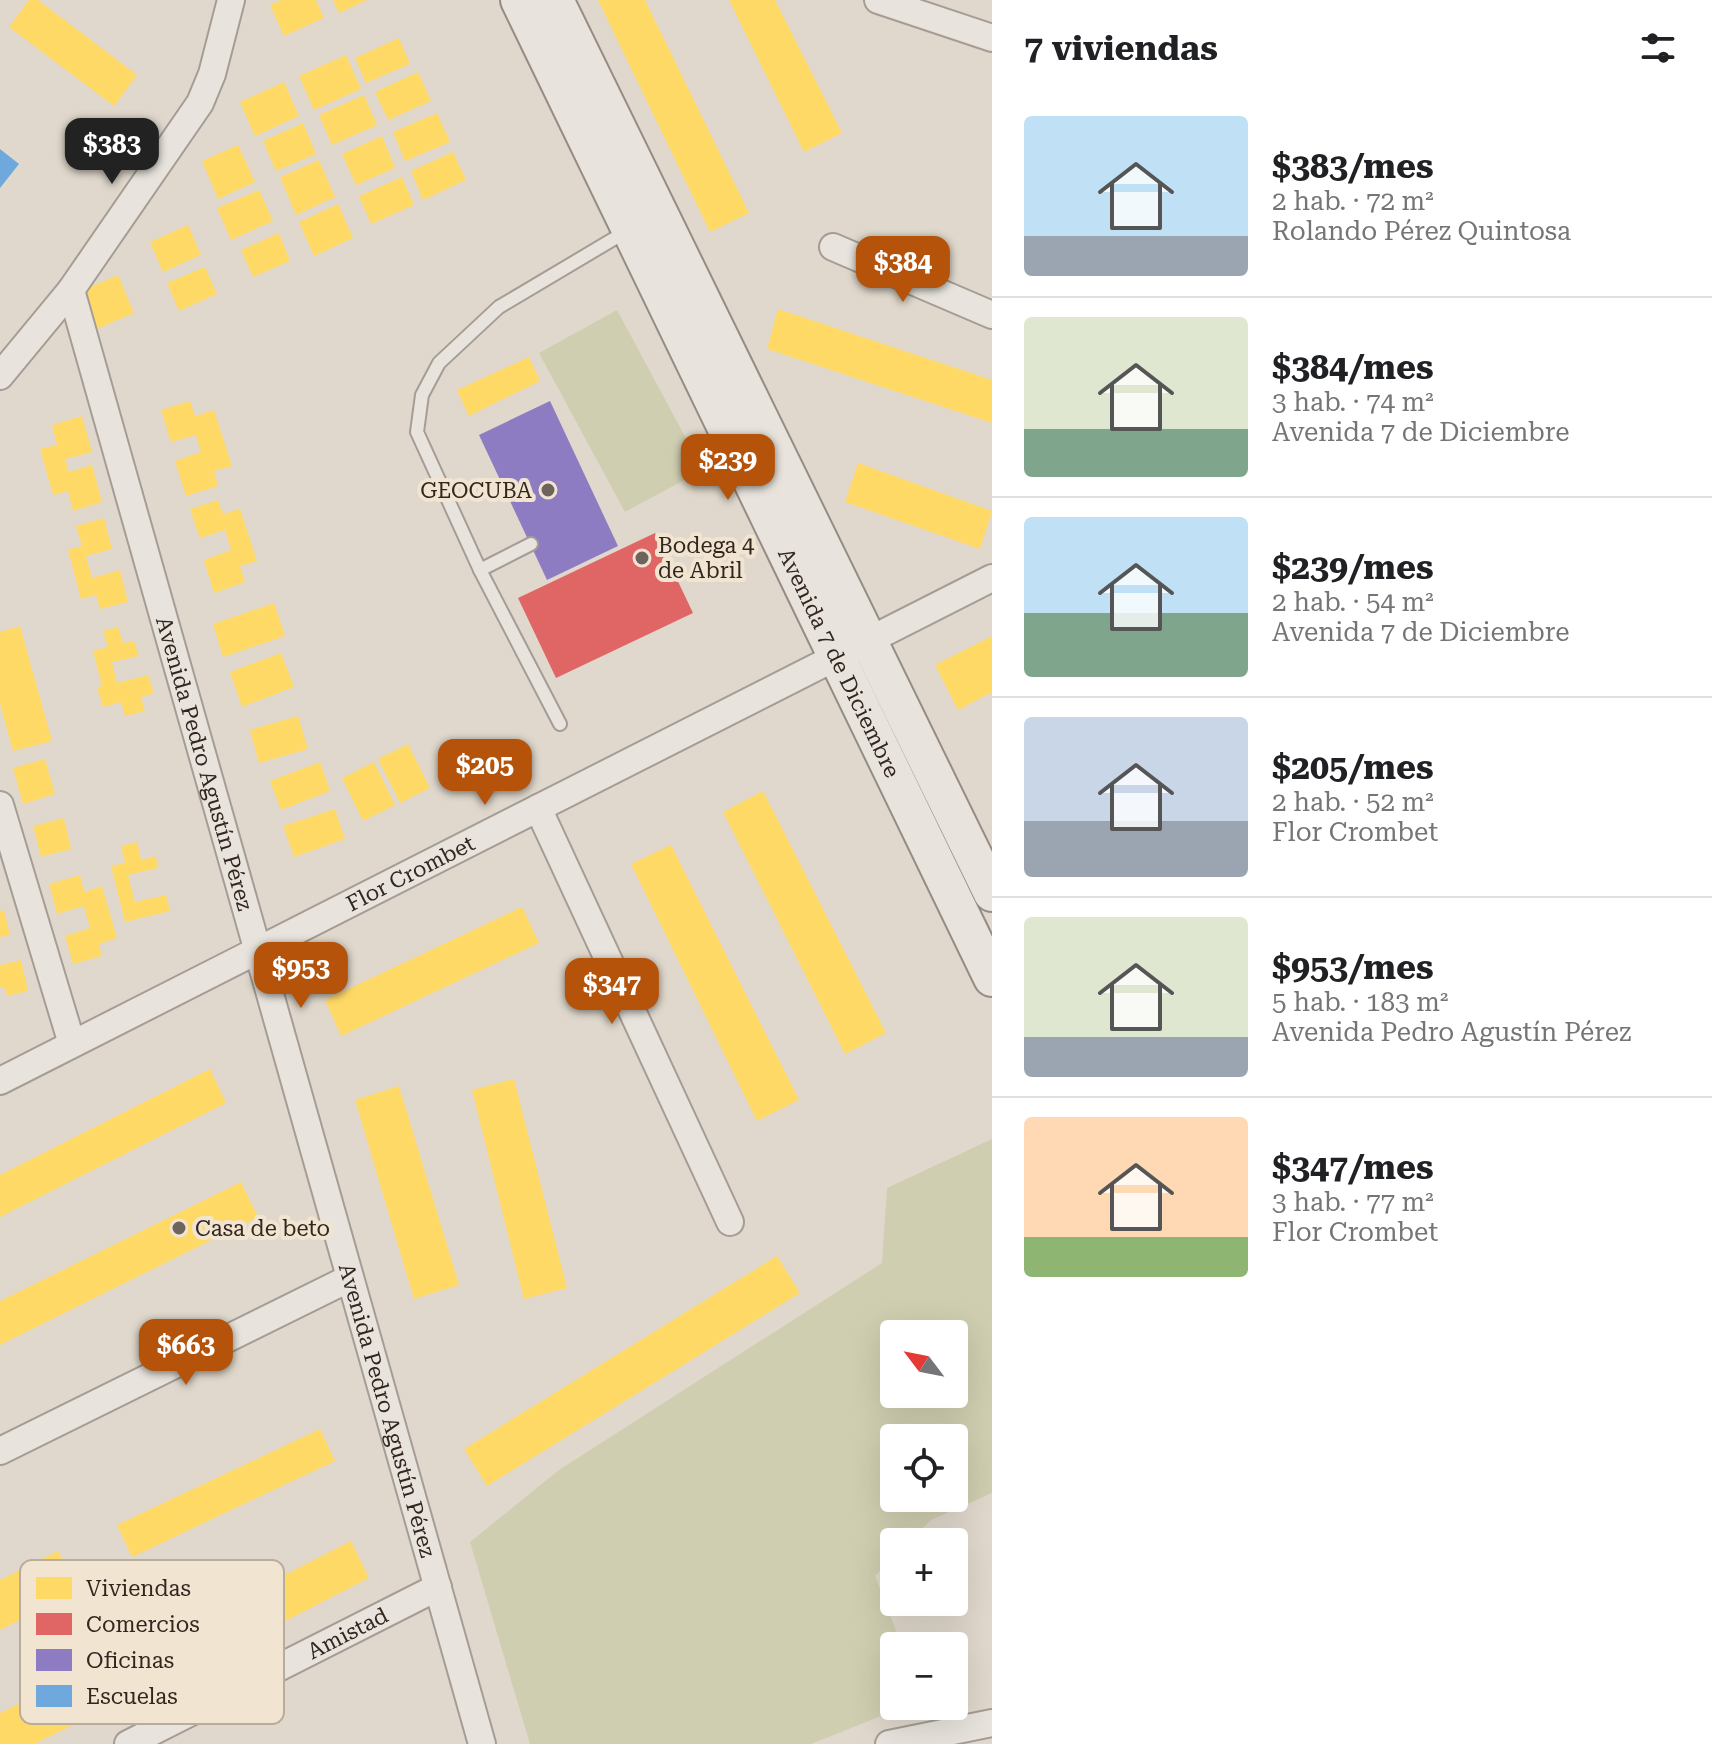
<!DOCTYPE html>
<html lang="es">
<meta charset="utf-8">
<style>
body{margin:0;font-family:"Roboto Serif",serif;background:#f6f6f6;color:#202124;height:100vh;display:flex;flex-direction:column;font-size:30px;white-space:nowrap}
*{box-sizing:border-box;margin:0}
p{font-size:26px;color:#757577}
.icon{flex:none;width:44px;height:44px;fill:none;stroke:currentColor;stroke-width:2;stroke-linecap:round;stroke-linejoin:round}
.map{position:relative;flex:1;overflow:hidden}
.panel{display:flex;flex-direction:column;background:#fff;width:720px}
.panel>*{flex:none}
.needle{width:52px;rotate:302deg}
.controls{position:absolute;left:880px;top:1320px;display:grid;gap:16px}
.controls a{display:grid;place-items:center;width:88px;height:88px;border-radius:8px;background:#fff;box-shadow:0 8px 32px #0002;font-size:40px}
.price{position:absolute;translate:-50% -68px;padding:0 18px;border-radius:16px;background:#b45309;color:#fff;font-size:26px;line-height:52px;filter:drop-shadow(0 2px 4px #0008)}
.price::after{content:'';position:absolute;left:50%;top:48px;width:24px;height:18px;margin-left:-12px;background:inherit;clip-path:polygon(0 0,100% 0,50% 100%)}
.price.current{background:#222;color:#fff}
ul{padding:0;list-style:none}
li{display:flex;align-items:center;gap:24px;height:200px;padding:0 32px}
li+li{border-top:2px solid #e0e0e0}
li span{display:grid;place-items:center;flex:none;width:224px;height:160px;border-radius:8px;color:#555}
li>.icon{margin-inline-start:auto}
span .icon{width:96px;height:96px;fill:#fffc;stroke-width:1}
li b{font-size:34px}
h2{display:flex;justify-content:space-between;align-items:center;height:96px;padding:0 32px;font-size:34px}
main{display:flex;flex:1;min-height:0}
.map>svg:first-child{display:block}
</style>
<main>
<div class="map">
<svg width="992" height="1744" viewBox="0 0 992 1744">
<rect width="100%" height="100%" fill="#e0d8cc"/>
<g fill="#d0ceb0" fill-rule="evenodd">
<polygon points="617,310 703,470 625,512 539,353"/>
<path d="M992,1139V1493L931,1520L909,1542H894V1557L875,1576L902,1646H894V1706H906L811,1744H530L470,1542L559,1470L882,1263L887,1188ZM894,1334H954V1394H894ZM894,1438H954V1498H894Z"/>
</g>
<g fill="#ffd966">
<polygon points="29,0 38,0 137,75 114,106 9,27"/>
<polygon points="281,0 316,0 324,18 284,36 270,5"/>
<polygon points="333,0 367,0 339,13"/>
<polygon points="598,0 645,0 749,213 710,232"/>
<polygon points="729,0 775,0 842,133 804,152"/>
<polygon points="399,38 410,64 366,83 355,58"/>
<polygon points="346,55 361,89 314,110 299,76"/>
<polygon points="418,72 431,101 388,120 375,92"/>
<polygon points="284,82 299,116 255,136 240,102"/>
<polygon points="364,95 377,125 332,145 319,115"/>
<polygon points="437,113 450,142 405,161 393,132"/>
<polygon points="303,123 316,154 276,171 263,141"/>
<polygon points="382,136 395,168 356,185 342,154"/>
<polygon points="238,145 255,182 218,199 202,161"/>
<polygon points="453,152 466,180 423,200 411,171"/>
<polygon points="319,160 335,197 296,215 280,177"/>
<polygon points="402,177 414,205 371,224 359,196"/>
<polygon points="259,190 273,221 231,240 217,208"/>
<polygon points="338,204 353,238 314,256 299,222"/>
<polygon points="188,225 201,255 163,272 150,242"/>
<polygon points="279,233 290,261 253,277 241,250"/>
<polygon points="205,267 217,294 179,311 167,283"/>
<polygon points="118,275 134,313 97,329 81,291"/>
<polygon points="778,309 992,380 992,423 767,349"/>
<polygon points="529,357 540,381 469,416 457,390"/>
<polygon points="190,401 195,416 214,410 232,466 214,471 218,486 186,496 175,461 201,452 196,435 171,442 161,410"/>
<polygon points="82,416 92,452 65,459 69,472 92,465 102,502 73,511 68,491 53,495 40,449 57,445 52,425"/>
<polygon points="858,463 992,511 980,549 845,502"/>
<polygon points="218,500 223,514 240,509 257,561 240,566 245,582 214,593 204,560 231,550 225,530 200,538 190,509"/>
<polygon points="104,518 112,549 86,556 92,578 120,570 128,602 100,609 96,595 81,599 68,550 82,546 76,526"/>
<polygon points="274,603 285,636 223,657 213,624"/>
<polygon points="20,626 52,741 13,751 0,704 0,632"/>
<polygon points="118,627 123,643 134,641 139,656 112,662 117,683 148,675 154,693 141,697 145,711 125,716 121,702 103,707 97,687 102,686 93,651 108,647 103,631"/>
<polygon points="992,636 992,692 958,710 935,665"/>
<polygon points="281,653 294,687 242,707 230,672"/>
<polygon points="298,716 308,749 259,763 250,730"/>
<polygon points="408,744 430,788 400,803 378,759"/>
<polygon points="45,759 55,794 23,804 13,768"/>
<polygon points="320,762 330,791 281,810 270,781"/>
<polygon points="374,762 395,805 363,821 342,778"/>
<polygon points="763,791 886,1033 845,1054 723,812"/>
<polygon points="335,809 345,839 294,857 283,826"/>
<polygon points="64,818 71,849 41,857 33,826"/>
<polygon points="137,842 141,860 156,856 158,868 128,875 135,902 166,895 170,911 125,922 111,866 125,863 121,846"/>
<polygon points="671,845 799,1100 757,1121 631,864"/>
<polygon points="80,875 84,892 102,886 117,938 99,944 102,956 73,964 65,936 90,928 84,906 57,914 49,884"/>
<polygon points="522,907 539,943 341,1036 325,1000"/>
<polygon points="4,910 10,935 0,937 0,911"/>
<polygon points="21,960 28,991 7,996 5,987 0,988 0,965"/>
<polygon points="210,1069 226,1103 0,1217 0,1175"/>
<polygon points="514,1079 567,1288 524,1299 472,1090"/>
<polygon points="399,1086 459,1285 414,1299 355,1100"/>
<polygon points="241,1182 258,1217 0,1345 0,1301"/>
<polygon points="777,1256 800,1293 487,1486 464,1449"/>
<polygon points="320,1429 335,1461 132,1557 117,1525"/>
<polygon points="351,1541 369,1578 168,1681 149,1644"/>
<polygon points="58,1551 78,1591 0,1630 0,1580"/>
<polygon points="88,1671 106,1709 34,1744 0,1744 0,1713"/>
</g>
<polygon fill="#e06666" points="655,533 693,613 556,678 518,598"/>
<polygon fill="#8e7cc3" points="550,401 618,546 547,580 479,435"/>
<polygon fill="#6fa8dc" points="0,149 19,164 0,188"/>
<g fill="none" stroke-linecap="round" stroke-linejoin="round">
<g stroke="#a59d95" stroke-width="16">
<g id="lane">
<polyline points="480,570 531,544"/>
<polyline points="560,724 480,570 417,432 422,395 439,363 499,307 627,231"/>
</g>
</g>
<g stroke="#a59d95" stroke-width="30">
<g id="street">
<polyline points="878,0 992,38"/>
<polyline points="833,247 992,315"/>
<path id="s1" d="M71,290L482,1744"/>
<polyline points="0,376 71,290 200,103 212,74 231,0"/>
<polyline points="0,805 72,1044"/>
<polyline points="538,808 730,1222"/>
<path id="s2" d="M0,1081L992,578"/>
<polyline points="0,1451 350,1278"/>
<path id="s3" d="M128,1744L438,1587"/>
<polyline points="889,1744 992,1723"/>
</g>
</g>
<g stroke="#958d84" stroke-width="40">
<g id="secondary">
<path id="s4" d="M519,0L992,978"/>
<polyline points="555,0 992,893"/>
</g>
</g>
<use href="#lane" stroke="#e8e4dd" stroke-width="12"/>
<use href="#street" stroke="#e8e4dd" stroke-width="26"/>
<use href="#secondary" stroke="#e8e4dd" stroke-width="36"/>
</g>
<g fill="#6f645c" stroke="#f1e5d2" stroke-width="3">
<circle cx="548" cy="490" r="8"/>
<circle cx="642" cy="558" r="8"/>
<circle cx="179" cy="1228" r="8"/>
</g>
<g text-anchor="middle" stroke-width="8" stroke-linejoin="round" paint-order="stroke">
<g font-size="22" fill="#32261f" stroke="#f1e5d2" text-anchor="start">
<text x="532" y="498" text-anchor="end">GEOCUBA</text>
<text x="658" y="553">Bodega 4<tspan x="658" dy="25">de Abril</tspan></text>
<text x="195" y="1236">Casa de beto</text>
</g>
<g font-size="22" fill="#32261f" stroke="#f1e5d2">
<text dy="8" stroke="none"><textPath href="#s4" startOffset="736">Avenida 7 de Diciembre</textPath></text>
<text dy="8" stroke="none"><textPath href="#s1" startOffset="492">Avenida Pedro Agustín Pérez</textPath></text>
<text dy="8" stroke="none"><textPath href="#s2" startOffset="460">Flor Crombet</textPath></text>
<text dy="8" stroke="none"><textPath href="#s1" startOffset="1164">Avenida Pedro Agustín Pérez</textPath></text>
<text dy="8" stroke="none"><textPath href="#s3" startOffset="246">Amistad</textPath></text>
</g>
</g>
<rect x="20" y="1560" width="264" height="164" rx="12" fill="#f1e5d2" stroke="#b8ac9c" stroke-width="2"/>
<rect x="36" y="1577" width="36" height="22" fill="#ffd966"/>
<rect x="36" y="1613" width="36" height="22" fill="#e06666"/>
<rect x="36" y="1649" width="36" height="22" fill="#8e7cc3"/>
<rect x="36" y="1685" width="36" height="22" fill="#6fa8dc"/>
<g font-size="22" fill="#32261f">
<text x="86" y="1596">Viviendas</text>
<text x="86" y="1632">Comercios</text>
<text x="86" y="1668">Oficinas</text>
<text x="86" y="1704">Escuelas</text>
</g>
</svg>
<div class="controls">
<a><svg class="needle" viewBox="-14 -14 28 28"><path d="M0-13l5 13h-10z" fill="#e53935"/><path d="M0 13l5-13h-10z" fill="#757577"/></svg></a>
<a><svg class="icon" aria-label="locate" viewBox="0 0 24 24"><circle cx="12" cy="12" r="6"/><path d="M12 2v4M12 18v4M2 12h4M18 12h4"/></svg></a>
<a>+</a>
<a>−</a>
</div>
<b class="price current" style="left:112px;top:186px">$383</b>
<b class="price" style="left:903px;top:304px">$384</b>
<b class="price" style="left:728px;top:502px">$239</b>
<b class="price" style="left:485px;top:807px">$205</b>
<b class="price" style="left:301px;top:1010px">$953</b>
<b class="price" style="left:612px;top:1026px">$347</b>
<b class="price" style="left:186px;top:1387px">$663</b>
</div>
<section class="panel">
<h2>7 viviendas<svg class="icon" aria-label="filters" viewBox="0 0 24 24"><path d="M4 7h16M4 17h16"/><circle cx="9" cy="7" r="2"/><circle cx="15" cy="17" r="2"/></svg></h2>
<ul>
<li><span style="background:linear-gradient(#bfe0f5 75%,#9aa5b1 0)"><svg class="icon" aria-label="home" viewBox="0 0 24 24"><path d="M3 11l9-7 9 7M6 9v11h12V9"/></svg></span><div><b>$383/mes</b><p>2 hab. · 72 m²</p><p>Rolando Pérez Quintosa</p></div></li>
<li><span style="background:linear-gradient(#dfe7d0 70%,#7fa58c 0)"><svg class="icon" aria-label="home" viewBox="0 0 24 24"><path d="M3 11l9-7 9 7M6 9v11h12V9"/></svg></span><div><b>$384/mes</b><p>3 hab. · 74 m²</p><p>Avenida 7 de Diciembre</p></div></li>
<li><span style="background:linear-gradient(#bfe0f5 60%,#7fa58c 0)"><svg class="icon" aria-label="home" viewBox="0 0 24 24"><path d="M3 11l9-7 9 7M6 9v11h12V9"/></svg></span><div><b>$239/mes</b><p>2 hab. · 54 m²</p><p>Avenida 7 de Diciembre</p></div></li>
<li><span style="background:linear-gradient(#c9d6e8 65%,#9aa5b1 0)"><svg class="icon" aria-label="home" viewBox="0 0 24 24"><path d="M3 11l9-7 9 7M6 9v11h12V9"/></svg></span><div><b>$205/mes</b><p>2 hab. · 52 m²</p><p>Flor Crombet</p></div></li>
<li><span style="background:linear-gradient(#dfe7d0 75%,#9aa5b1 0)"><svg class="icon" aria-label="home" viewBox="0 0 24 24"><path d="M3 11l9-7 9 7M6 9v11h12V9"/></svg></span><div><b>$953/mes</b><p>5 hab. · 183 m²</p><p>Avenida Pedro Agustín Pérez</p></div></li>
<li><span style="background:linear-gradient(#ffd9b3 75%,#8fb573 0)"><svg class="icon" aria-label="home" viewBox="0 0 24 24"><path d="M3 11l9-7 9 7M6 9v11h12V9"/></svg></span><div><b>$347/mes</b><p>3 hab. · 77 m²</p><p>Flor Crombet</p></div></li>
</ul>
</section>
</main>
